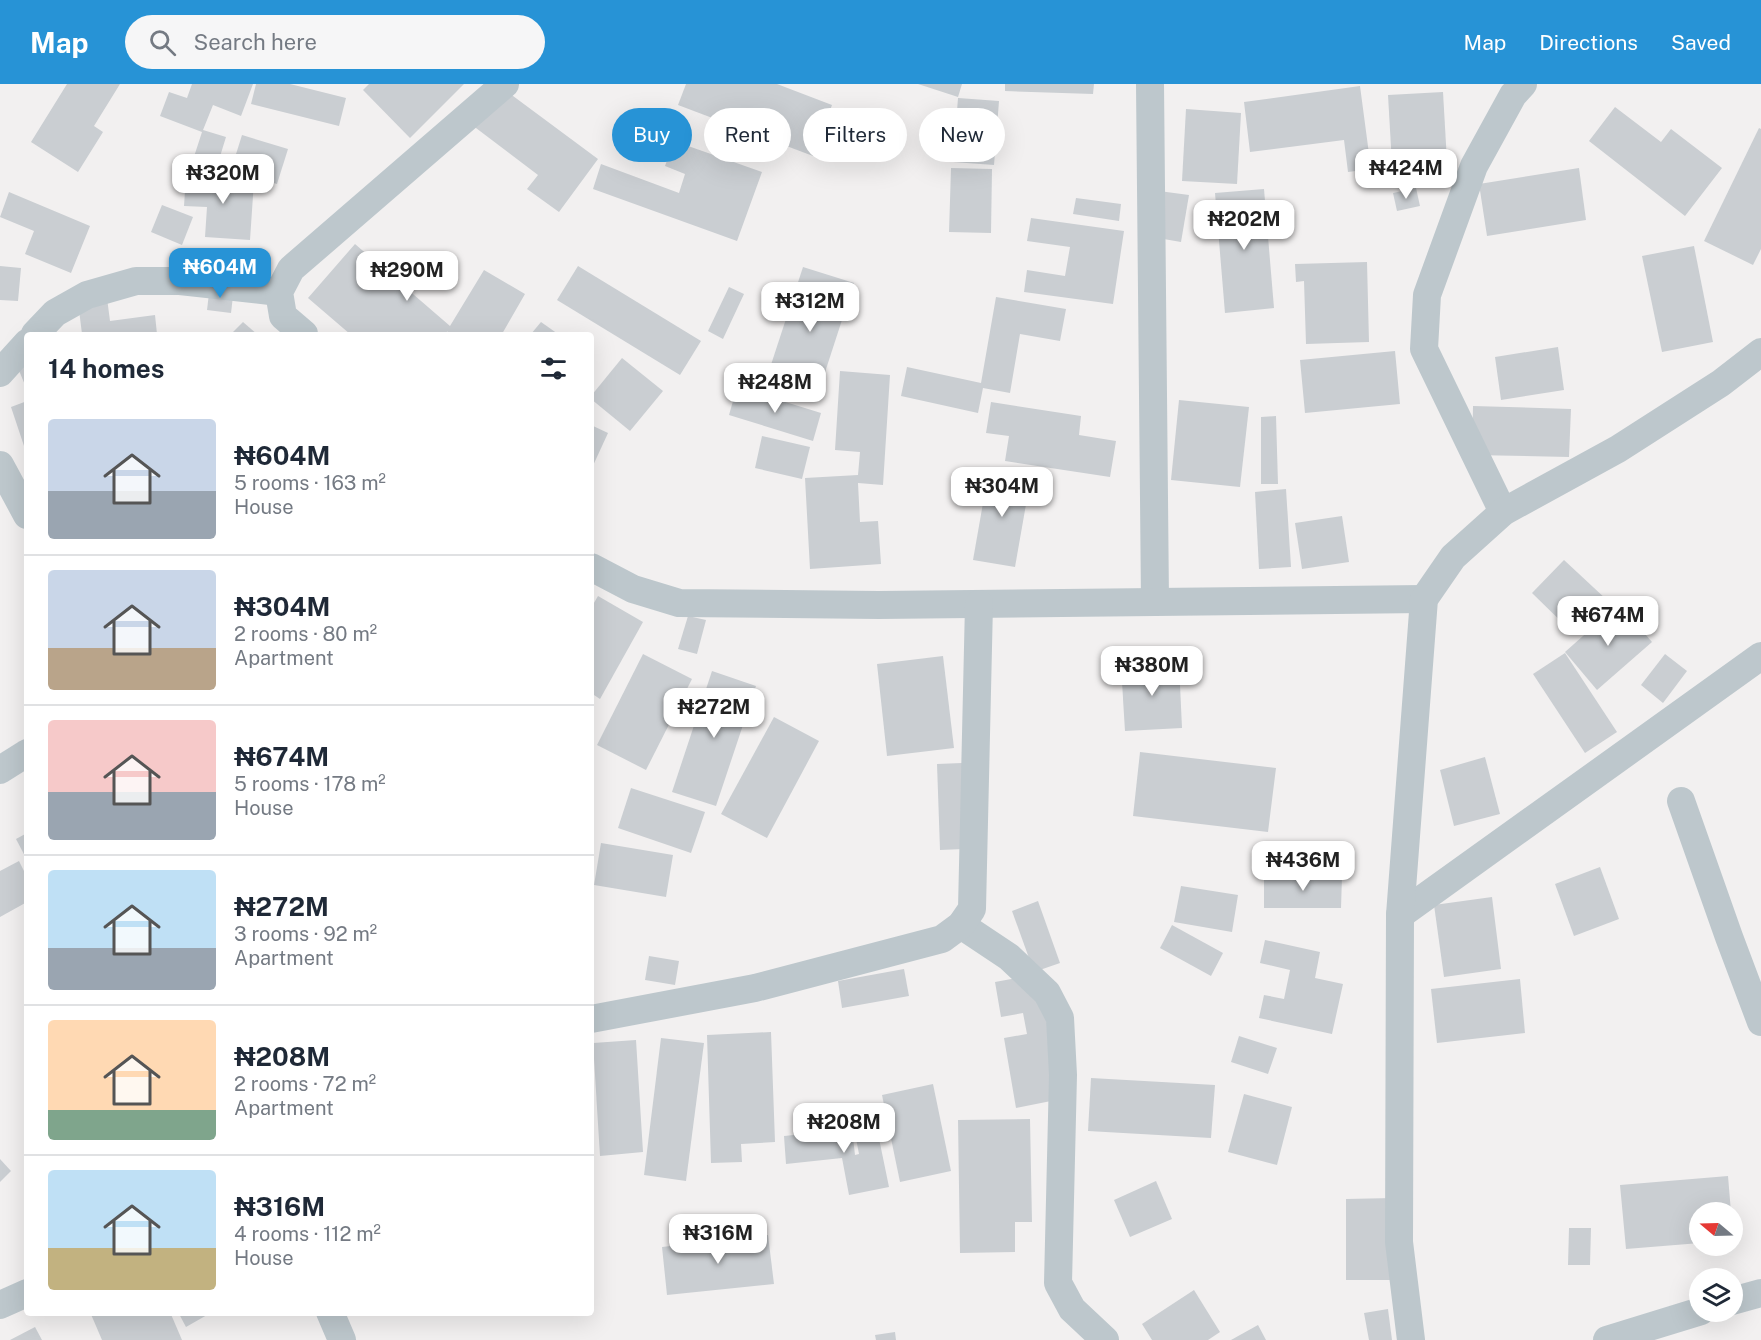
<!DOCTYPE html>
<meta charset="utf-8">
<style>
body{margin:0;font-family:"Public Sans",sans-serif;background:#f6f6f7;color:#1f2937;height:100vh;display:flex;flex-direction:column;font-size:22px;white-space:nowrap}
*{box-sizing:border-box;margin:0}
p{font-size:20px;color:#747a83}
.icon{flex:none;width:33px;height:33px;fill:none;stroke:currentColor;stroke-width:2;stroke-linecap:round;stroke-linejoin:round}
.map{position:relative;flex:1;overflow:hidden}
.details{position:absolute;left:24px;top:248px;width:570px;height:984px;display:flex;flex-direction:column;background:#fff;border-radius:6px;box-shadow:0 6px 24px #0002}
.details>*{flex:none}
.top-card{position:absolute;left:612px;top:24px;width:570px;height:54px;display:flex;gap:12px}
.needle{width:39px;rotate:289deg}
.buttons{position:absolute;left:1689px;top:1118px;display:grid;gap:12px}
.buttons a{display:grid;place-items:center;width:54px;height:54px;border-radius:50%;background:#fff;box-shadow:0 6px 24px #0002;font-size:30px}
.price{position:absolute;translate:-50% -51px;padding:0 14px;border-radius:12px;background:#fff;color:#222;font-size:20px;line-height:39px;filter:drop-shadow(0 2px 3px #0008)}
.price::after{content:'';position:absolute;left:50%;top:36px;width:18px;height:14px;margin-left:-9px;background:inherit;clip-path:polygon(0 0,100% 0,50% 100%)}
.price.selected{background:#2793d6;color:#fff}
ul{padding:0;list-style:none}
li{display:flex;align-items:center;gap:18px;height:150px;padding:0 24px}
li+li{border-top:2px solid #e0e1e3}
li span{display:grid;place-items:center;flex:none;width:168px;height:120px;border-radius:6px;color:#555}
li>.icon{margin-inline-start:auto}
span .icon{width:72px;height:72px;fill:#fffc;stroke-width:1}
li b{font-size:26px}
h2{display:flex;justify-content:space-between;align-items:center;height:72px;padding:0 24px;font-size:26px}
.pill{padding:0 21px;border-radius:27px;background:#fff;box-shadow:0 6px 24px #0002;font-size:21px;line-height:54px}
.pill.selected{background:#2793d6;color:#fff}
header{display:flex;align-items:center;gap:36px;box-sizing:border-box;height:84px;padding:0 30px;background:#2793d6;color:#fff}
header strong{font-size:28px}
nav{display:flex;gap:33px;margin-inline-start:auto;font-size:21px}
.search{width:420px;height:54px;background:#f6f6f7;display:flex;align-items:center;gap:15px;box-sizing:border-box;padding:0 21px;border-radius:33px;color:#747a83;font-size:22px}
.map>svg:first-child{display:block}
</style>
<header>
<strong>Map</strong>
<div class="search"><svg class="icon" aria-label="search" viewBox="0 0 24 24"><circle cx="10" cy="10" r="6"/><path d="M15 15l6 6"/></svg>Search here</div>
<nav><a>Map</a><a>Directions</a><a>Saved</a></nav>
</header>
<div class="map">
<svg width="1761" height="1256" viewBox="0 0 1761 1256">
<rect width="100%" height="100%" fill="#f2f0f0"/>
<g fill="#caced2">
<polygon points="67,0 120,0 94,42 103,48 78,88 31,58"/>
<polygon points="192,0 253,0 241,32 213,21 203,46 226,53 214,92 190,85 202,48 160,32 169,8 187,14"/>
<polygon points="256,0 290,0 346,14 339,42 251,20"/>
<polygon points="369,0 464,0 410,54 363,6"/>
<polygon points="686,0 777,0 832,21 813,72 678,21"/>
<polygon points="918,0 962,0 958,13"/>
<polygon points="1005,0 1094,0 1093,10 1005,7"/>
<polygon points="1360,2 1371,85 1348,88 1344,56 1250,68 1244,18"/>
<polygon points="501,3 598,75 559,128 527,105 538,91 472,41"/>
<polygon points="1443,8 1448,95 1393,98 1388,11"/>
<polygon points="958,14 999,17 994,81 953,78"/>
<polygon points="1615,23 1661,58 1671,45 1722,84 1685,132 1589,57"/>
<polygon points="1186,25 1241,29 1237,100 1182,97"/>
<polygon points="645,42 674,53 669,67 639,56"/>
<polygon points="1759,44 1761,45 1761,165 1753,181 1704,157"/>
<polygon points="242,51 288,65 277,100 231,86"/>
<polygon points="674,57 762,88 737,157 593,105 601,80 679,109 685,90 665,82"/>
<polygon points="951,84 992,85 991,149 949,148"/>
<polygon points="1579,84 1586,136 1487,152 1479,100"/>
<polygon points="186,92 254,97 250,156 205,153 207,123 184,122"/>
<polygon points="1416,104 1420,122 1397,127 1393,109"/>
<polygon points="1264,105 1274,224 1225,229 1215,109"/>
<polygon points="1159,107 1189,111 1181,158 1152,153"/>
<polygon points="9,108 90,142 71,189 25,170 34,147 0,133"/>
<polygon points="1076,114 1121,120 1119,137 1073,130"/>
<polygon points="162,121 193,133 182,161 151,148"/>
<polygon points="1031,134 1124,147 1113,220 1024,208 1027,186 1065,192 1070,163 1027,157"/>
<polygon points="355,160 450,242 484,186 525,210 502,250 446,250 448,247 444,250 350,250 308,214"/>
<polygon points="1694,162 1713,258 1662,268 1642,172"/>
<polygon points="1367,178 1369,258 1306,260 1304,197 1296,198 1295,180"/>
<polygon points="0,182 21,184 18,217 0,216"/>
<polygon points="578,182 701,257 680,291 557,216"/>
<polygon points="803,183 854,199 816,316 765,299"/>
<polygon points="210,201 234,204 231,229 207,226"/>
<polygon points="729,203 744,210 723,255 708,247"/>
<polygon points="996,213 1066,225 1060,257 1020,250 1010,309 983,304 978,329 901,312 907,283 981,299"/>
<polygon points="107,214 110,237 155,231 157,250 82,250 78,218"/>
<polygon points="243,238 257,250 231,250"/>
<polygon points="541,238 558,250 531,250"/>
<polygon points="1558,263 1564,306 1501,316 1495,273"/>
<polygon points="1395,267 1400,320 1305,329 1300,276"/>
<polygon points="27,272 27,300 25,301 15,277"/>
<polygon points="622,274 663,307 630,347 591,315 591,312"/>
<polygon points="840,287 890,291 883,401 858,399 860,438 878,437 881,480 810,485 805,394 858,391 860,368 835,366"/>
<polygon points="737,303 821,329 813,357 729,331"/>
<polygon points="1179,316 1249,323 1240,403 1171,396"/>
<polygon points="27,317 27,371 11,323"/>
<polygon points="991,318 1081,332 1079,351 1116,357 1110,393 1005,377 1009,352 986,349"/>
<polygon points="1473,322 1571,325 1569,373 1472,371"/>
<polygon points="1276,332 1278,400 1261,400 1261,333"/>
<polygon points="591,341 608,349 591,386"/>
<polygon points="762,352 810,363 802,395 755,384"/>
<polygon points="989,385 1031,392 1015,483 973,476"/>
<polygon points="1286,405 1291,483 1259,485 1255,408"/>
<polygon points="1342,432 1349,478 1302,485 1295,439"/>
<polygon points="1564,476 1607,516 1574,550 1532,509"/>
<polygon points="598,512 643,538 600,615 591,609 591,524"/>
<polygon points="1619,520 1652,558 1597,606 1565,568"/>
<polygon points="688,532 706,536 697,570 678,565"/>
<polygon points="1565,569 1617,648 1585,669 1533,590"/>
<polygon points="643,570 692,595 646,686 597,661"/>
<polygon points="1665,570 1687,587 1663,619 1641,601"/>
<polygon points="943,572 954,664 887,672 877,580"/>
<polygon points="1179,579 1182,644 1125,647 1121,582"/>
<polygon points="712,587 756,602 716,722 672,708"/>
<polygon points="774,633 819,657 767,754 721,730"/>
<polygon points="1140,668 1276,684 1268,748 1133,732"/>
<polygon points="1485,673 1500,730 1454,742 1440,686"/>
<polygon points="962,679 964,765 940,766 937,680"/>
<polygon points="631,704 705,728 691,769 618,744"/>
<polygon points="27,749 27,776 16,755"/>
<polygon points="601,759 673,771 666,813 594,801"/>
<polygon points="19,777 27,793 27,818 0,833 0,787"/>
<polygon points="1600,783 1619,835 1574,852 1555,800"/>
<polygon points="1264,793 1342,793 1341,824 1264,824"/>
<polygon points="1181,802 1238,811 1232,848 1174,838"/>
<polygon points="1492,813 1501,885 1444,893 1434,821"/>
<polygon points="1038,817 1060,879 1034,888 1012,827"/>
<polygon points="1172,841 1223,869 1211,892 1160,864"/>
<polygon points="1265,856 1320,868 1315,894 1343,900 1332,950 1259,934 1264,911 1284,915 1290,886 1260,879"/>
<polygon points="649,872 679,877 675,901 645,896"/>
<polygon points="904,885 909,912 842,924 838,897"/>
<polygon points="1038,890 1061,1015 1016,1024 1004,954 1027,950 1023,929 1001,933 995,898"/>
<polygon points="1520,895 1525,949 1437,959 1431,905"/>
<polygon points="771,948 775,1058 741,1060 742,1078 711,1079 707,951"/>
<polygon points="1239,952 1277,964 1268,990 1231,978"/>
<polygon points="661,954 704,959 686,1097 644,1091"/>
<polygon points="636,956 643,1068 600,1072 593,959"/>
<polygon points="1091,994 1215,1001 1211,1054 1088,1047"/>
<polygon points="933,1000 951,1087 900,1098 882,1011"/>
<polygon points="1244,1010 1292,1023 1277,1081 1228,1068"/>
<polygon points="875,1035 889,1103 849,1111 842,1074 786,1080 784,1052 852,1045 855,1071 859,1070 853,1039"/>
<polygon points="1030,1035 1032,1138 1015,1138 1015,1168 960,1169 958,1036"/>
<polygon points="0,1075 11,1087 0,1098"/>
<polygon points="1728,1092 1731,1128 1700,1128 1700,1159 1626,1165 1620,1101"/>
<polygon points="1156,1097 1172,1135 1130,1153 1114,1116"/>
<polygon points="1393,1114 1393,1196 1346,1196 1346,1115"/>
<polygon points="1569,1144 1591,1144 1590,1181 1568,1181"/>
<polygon points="768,1151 774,1200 667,1211 662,1163"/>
<polygon points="1194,1206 1220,1248 1208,1256 1152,1256 1142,1240"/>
<polygon points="1388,1225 1392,1256 1369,1256 1364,1229"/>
<polygon points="90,1228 170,1228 182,1256 102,1256"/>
<polygon points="178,1228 206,1228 207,1231 186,1243"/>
<polygon points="1258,1241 1266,1256 1231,1256"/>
<polygon points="35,1243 42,1256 10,1256"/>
<polygon points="895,1248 896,1256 876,1256 875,1251"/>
</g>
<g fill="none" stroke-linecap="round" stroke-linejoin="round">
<g stroke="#bdc7cc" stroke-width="28">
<polyline points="1150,0 1155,518"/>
<polyline points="35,250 55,229 87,211 136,197 180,197 279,208"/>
<polyline points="304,250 283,232 279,208 291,185 505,0"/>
<polyline points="0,289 27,259"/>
<polyline points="0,381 27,431"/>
<polyline points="1503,428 1424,265 1427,211 1474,82 1513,11 1523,0"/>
<polyline points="591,483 633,505 679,519 879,521 1424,515"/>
<polyline points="0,686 27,669"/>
<polyline points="1681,717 1729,853 1761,938"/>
<polyline points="1400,831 1761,572"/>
<polyline points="961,841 1009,873 1047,909 1060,934 1063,991 1058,1199 1072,1225 1105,1256"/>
<polyline points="591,935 755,904 942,855 961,841 972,825 979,520"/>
<polyline points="1732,1217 1761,1209"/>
<polyline points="0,1221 27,1209"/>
<polyline points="330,1228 342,1256"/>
<polyline points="1411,1256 1399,1158 1400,831 1424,515 1453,473 1503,428 1618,365 1721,299 1761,268"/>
<polyline points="1607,1256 1701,1227"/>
</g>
</g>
</svg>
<div class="buttons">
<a><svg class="needle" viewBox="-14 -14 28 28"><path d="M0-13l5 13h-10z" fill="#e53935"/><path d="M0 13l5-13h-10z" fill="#747a83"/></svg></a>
<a><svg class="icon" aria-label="layers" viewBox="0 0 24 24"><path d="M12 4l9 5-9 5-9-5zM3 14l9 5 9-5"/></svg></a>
</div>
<b class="price" style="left:1406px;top:116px">₦424M</b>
<b class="price" style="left:223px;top:121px">₦320M</b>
<b class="price" style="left:1244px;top:167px">₦202M</b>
<b class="price selected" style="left:220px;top:215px">₦604M</b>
<b class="price" style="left:407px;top:218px">₦290M</b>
<b class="price" style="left:810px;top:249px">₦312M</b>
<b class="price" style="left:775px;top:330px">₦248M</b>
<b class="price" style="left:1002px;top:434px">₦304M</b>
<b class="price" style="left:1608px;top:563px">₦674M</b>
<b class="price" style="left:1152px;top:613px">₦380M</b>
<b class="price" style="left:714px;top:655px">₦272M</b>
<b class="price" style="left:1303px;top:808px">₦436M</b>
<b class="price" style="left:844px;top:1070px">₦208M</b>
<b class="price" style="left:718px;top:1181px">₦316M</b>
<div class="top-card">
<a class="pill selected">Buy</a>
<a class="pill">Rent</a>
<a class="pill">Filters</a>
<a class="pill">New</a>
</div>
<section class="details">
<h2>14 homes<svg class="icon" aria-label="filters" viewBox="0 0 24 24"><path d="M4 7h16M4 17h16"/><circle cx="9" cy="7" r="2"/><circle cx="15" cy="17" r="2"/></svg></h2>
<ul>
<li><span style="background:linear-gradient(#c9d6e8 60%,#9aa5b1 0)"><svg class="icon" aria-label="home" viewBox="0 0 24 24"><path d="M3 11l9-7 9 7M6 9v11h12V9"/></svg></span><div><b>₦604M</b><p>5 rooms · 163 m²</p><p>House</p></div></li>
<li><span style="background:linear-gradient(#c9d6e8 65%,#b9a48a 0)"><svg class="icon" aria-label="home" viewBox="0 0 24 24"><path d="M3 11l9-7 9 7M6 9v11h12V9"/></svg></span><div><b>₦304M</b><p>2 rooms · 80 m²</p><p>Apartment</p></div></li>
<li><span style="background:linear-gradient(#f6c9c9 60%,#9aa5b1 0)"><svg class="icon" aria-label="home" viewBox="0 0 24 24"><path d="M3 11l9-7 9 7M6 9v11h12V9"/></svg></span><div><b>₦674M</b><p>5 rooms · 178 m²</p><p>House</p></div></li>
<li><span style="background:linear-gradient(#bfe0f5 65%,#9aa5b1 0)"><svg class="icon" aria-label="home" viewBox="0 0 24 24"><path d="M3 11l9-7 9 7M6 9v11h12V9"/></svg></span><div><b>₦272M</b><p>3 rooms · 92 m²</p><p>Apartment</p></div></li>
<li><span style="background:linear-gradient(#ffd9b3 75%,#7fa58c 0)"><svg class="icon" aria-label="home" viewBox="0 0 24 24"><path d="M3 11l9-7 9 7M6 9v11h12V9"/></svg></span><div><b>₦208M</b><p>2 rooms · 72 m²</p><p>Apartment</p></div></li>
<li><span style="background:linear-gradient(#bfe0f5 65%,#c2b280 0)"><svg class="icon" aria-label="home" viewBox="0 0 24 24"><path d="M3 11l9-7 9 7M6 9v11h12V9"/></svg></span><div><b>₦316M</b><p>4 rooms · 112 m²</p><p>House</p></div></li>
</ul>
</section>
</div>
